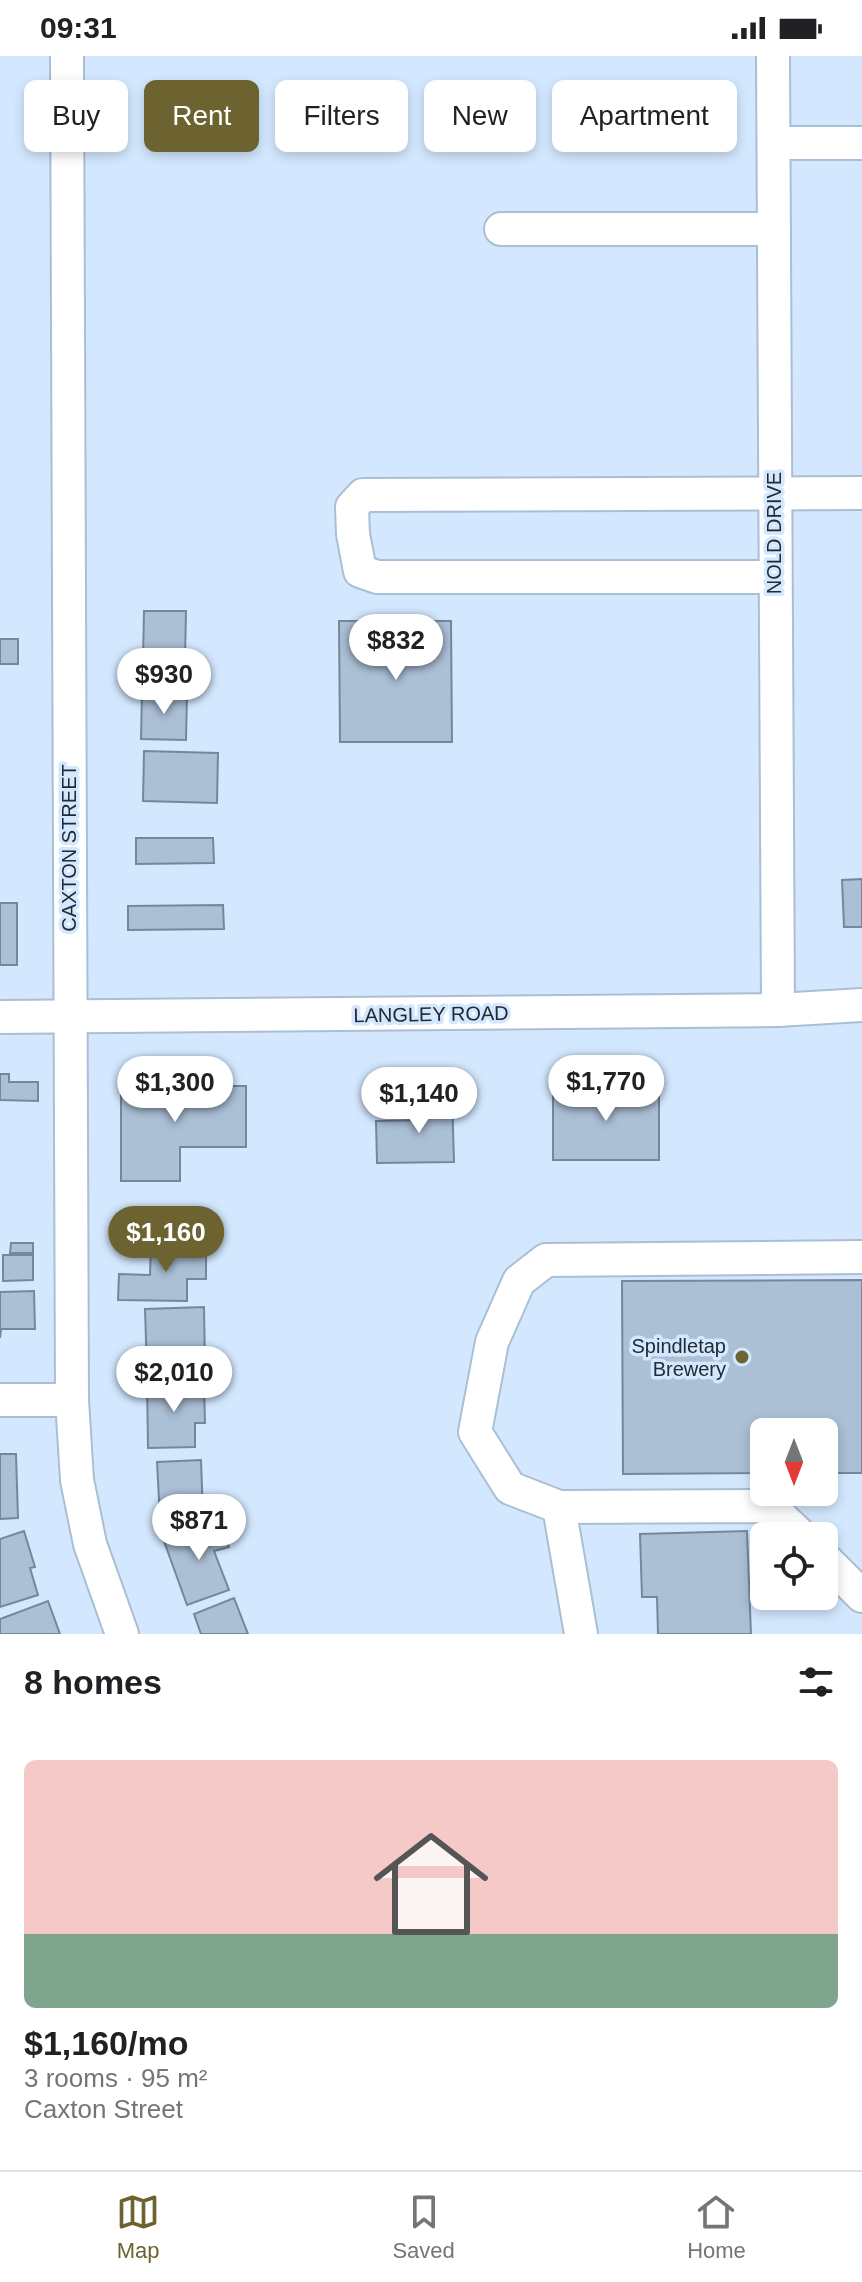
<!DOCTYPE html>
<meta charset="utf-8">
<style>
body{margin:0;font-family:Helvetica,sans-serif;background:#f6f6f6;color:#202124;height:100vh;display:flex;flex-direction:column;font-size:30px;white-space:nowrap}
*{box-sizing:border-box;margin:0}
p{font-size:26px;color:#757577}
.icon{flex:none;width:44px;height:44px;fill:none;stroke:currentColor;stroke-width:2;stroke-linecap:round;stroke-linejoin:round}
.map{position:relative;height:1578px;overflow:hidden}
.details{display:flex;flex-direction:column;background:#fff;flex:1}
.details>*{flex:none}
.banner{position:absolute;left:24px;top:24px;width:814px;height:72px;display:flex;gap:16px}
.needle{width:52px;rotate:180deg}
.buttons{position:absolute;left:750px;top:1362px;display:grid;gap:16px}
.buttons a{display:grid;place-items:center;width:88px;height:88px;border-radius:12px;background:#fff;box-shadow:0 4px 12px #0003;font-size:40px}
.price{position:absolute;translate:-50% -68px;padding:0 18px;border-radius:28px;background:#fff;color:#222;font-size:26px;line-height:52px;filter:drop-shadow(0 2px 4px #0008)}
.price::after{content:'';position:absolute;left:50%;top:48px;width:24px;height:18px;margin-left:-12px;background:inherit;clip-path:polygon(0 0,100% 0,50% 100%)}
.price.on{background:#6c6330;color:#fff}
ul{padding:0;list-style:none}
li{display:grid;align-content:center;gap:16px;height:424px;padding:0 24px}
li span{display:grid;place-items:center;height:248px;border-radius:12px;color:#555}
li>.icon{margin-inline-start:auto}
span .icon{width:144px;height:144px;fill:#fffc;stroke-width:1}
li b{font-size:34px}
h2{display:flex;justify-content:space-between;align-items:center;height:96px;padding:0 24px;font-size:34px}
.chip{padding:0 28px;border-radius:12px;background:#fff;box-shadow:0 4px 12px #0003;font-size:28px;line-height:72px}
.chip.on{background:#6c6330;color:#fff}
.status{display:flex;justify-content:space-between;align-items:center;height:56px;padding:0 40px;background:#fff;direction:ltr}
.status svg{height:22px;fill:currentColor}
.menu{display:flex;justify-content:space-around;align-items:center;height:112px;border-top:2px solid #e0e0e0;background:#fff;font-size:22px;color:#757577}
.menu a{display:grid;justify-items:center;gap:4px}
.menu .on{color:#6c6330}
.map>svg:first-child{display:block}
</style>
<div class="status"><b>09:31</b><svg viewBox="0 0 49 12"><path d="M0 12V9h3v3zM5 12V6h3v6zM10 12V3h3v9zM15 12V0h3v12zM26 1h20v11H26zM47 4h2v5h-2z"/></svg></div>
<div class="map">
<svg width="862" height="1578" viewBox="0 0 862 1578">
<rect width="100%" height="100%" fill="#d3e8ff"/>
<g fill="#abbfd5" stroke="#74879b" stroke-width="2">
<polygon points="144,555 186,555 185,603 143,602"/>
<polygon points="339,565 451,565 452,686 340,686"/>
<rect x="0" y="583" width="18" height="25"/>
<polygon points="142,636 187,637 186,684 141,683"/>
<polygon points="144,695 218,697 217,747 143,745"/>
<polygon points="136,782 213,782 214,807 136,808"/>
<polygon points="862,823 862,871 844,871 842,824"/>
<rect x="0" y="847" width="17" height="62"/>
<polygon points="223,849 224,873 128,874 128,850"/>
<polygon points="0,1018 9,1018 9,1026 38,1026 38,1045 0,1044"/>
<polygon points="121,1021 180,1021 180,1030 246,1030 246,1091 180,1091 180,1125 121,1125"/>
<rect x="553" y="1030" width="106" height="74"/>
<polygon points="452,1040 454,1106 377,1107 376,1065 421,1064 421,1041"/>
<polygon points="11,1187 33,1187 33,1197 10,1197"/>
<polygon points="151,1187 206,1188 206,1223 187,1223 187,1245 118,1244 119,1218 150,1219"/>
<polygon points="3,1199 33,1199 33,1224 3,1225"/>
<polygon points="862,1224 862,1417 824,1417 824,1376 764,1376 764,1417 623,1418 622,1225"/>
<polygon points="34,1235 35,1273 1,1273 0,1282 0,1236"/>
<polygon points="204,1251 205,1308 175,1309 176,1317 147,1317 145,1253"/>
<polygon points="204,1327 205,1367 195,1367 195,1391 148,1392 147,1328"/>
<polygon points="0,1398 16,1398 18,1462 0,1463"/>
<polygon points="201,1404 203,1460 160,1463 157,1406"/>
<polygon points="219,1465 229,1491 214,1495 229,1534 187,1549 164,1485"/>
<polygon points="24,1475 35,1511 30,1512 38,1539 0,1551 0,1483"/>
<polygon points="747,1475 751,1578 658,1578 657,1541 642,1541 640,1478"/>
<polygon points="234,1542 248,1578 201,1578 194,1558"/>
<polygon points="48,1545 60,1578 0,1578 0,1563"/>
</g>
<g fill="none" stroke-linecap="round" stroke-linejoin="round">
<g stroke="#aabed4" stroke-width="36">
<g id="minor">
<polyline points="67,0 72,1344 77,1424 90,1488 122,1578"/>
<polyline points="773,0 778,954"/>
<polyline points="774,87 862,87"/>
<polyline points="501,173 774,173"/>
<polyline points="774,521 377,521 360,515 353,478 352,451 363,439 862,437"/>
<polyline points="0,961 778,954 862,949"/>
<polyline points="0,1344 72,1344"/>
<polyline points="559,1451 581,1578"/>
<polyline points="801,1480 769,1450 559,1451 510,1432 475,1376 492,1286 519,1225 546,1204 862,1201"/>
<polyline points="824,1502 862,1540"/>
</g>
</g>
<use href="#minor" stroke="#fff" stroke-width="32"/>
</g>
<circle fill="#6c6330" stroke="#d3e8ff" stroke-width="3" cx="742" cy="1301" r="8"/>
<g text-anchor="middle" stroke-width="7" stroke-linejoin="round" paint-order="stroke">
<g font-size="20" fill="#222a33" stroke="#d3e8ff">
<text transform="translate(774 477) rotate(-90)" y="7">NOLD DRIVE</text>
<text transform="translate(69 792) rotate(-90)" y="7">CAXTON STREET</text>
<text transform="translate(431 958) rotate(-1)" y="7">LANGLEY ROAD</text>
</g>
<g font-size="20" fill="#222a33" stroke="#d3e8ff" text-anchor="end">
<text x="726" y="1297">Spindletap<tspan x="726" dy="23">Brewery</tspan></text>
</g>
</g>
</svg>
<div class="buttons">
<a><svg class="needle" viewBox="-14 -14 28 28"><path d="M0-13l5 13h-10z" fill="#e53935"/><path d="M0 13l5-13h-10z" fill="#757577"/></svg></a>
<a><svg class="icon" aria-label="locate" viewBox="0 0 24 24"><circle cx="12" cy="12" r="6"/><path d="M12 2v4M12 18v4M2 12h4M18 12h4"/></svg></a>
</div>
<b class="price" style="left:396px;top:626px">$832</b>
<b class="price" style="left:164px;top:660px">$930</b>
<b class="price" style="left:606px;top:1067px">$1,770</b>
<b class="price" style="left:175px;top:1068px">$1,300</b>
<b class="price" style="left:419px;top:1079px">$1,140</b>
<b class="price on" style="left:166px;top:1218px">$1,160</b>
<b class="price" style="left:174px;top:1358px">$2,010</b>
<b class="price" style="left:199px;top:1506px">$871</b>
<div class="banner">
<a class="chip">Buy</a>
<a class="chip on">Rent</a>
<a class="chip">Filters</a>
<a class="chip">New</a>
<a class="chip">Apartment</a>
</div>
</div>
<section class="details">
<h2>8 homes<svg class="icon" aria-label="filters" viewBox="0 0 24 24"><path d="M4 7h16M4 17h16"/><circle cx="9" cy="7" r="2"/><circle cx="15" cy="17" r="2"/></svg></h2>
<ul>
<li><span style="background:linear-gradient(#f6c9c9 70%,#7fa58c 0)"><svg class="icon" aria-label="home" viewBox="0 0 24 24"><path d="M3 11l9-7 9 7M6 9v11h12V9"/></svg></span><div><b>$1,160/mo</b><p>3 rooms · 95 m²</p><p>Caxton Street</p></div></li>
</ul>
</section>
<nav class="menu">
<a class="on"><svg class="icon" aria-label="map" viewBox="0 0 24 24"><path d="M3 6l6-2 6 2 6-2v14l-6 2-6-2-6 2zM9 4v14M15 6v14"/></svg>Map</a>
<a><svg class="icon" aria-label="saved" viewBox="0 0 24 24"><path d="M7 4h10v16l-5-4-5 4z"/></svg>Saved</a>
<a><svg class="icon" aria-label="home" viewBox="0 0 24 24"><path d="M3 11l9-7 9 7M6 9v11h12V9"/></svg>Home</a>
</nav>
